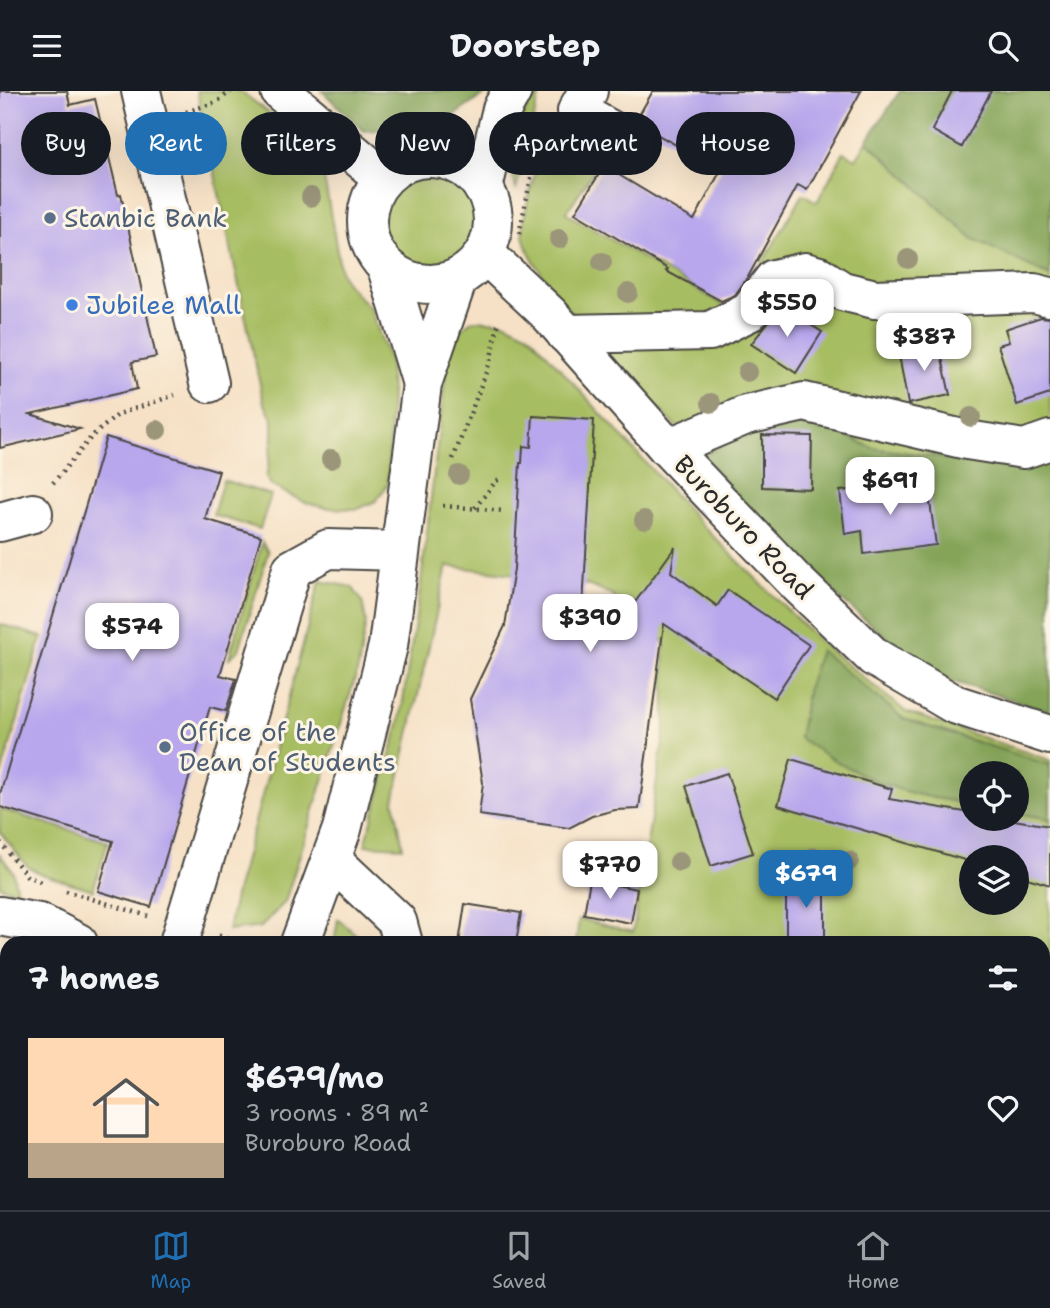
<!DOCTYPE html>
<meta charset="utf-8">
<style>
body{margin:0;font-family:"Shantell Sans",sans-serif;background:#242831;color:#f1f3f6;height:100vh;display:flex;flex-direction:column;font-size:26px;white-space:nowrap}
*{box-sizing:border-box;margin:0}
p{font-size:23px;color:#9ea1a6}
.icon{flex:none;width:38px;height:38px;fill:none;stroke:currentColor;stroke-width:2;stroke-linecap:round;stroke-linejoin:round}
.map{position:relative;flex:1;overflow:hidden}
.side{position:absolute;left:0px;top:845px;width:1050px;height:275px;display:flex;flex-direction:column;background:#171b24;border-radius:21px 21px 0 0;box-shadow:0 7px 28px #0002}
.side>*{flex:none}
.banner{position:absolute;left:21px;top:21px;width:1008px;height:63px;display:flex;gap:14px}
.tools{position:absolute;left:959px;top:670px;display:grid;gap:14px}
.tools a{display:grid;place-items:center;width:70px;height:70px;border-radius:50%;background:#171b24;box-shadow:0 7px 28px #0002;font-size:35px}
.price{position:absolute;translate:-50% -60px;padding:0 16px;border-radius:14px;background:#fff;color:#222;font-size:23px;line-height:46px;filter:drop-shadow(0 2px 4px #0008)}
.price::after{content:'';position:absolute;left:50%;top:42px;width:21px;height:16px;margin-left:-10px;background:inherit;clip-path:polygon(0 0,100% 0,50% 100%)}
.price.selected{background:#1f6fb2;color:#fff}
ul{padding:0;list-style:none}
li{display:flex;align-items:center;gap:21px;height:175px;padding:0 28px}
li span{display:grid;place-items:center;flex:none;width:196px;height:140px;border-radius:0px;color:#555}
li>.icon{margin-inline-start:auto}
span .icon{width:84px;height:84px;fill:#fffc;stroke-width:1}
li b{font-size:30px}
h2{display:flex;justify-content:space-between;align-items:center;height:84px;padding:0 28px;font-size:30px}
.tag{padding:0 24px;border-radius:32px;background:#171b24;box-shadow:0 7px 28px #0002;font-size:24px;line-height:63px}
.tag.selected{background:#1f6fb2;color:#fff}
header{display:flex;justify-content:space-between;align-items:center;height:91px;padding:0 28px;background:#171b24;font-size:32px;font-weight:700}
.dock{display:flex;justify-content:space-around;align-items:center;height:98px;border-top:2px solid #363941;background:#171b24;font-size:19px;color:#9ea1a6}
.dock a{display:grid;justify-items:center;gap:4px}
.dock .selected{color:#1f6fb2}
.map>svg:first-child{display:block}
</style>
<header><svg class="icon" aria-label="menu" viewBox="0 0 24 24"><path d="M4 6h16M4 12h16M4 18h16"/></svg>Doorstep<svg class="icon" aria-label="search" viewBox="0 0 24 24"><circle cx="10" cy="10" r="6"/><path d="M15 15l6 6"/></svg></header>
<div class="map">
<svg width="1050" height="1119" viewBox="0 0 1050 1119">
<rect width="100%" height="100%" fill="#fcf5e5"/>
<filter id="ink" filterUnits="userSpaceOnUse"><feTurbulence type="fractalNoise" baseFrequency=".0143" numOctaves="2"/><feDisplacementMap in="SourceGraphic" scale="14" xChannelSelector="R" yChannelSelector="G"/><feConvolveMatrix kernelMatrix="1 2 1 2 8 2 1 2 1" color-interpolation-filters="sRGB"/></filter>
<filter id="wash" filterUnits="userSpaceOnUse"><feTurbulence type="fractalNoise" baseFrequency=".00686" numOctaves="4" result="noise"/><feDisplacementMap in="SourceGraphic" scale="28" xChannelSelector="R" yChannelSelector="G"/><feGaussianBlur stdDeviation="1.57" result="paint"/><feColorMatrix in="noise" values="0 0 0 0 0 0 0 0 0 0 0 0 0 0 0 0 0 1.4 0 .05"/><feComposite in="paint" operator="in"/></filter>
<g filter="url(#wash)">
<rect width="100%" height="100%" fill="#f6e1c6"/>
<g fill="#a7bd62" stroke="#697446" stroke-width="2" fill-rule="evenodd">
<polygon points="197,0 240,0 304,48 315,61 322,75 341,182 346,192 370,217 389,269 391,301 388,393 376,410 358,418 327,417 306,412 272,395 266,387 273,347 273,328 264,312"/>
<path d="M540,2L516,99C514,90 511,80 511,71C511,53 524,11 540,2Z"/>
<path d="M544,48L594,79L566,122L734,220L803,103L817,111L844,61L856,68L867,50L972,147L1050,185V368L1024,378L872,357L801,323L745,339L705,365C668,326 526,188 523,142C522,121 539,71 544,48Z"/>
<circle cx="427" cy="130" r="53"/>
<path d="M473,229L504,231L529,243L701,433L821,552L906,621L1050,669V674L1039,672L904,628L820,560L911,702L971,713V728H1017V722L1050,728V1119H997L992,1113H1043V852H576L579,828L633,841L665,638L664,550L633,530L611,503L576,490L447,475L394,710L403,756L365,754L400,629L420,500L450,246ZM971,766H1017V812H971Z"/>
<polygon points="223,389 271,404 260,438 213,424"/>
<polygon points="262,451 268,461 239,559 229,567"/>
<polygon points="320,490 352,496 362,510 366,531 358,578 285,811 261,836 228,840 235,805"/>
<polygon points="0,533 42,546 0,688"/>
<polygon points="0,718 108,751 93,799 41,783 27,775 0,741"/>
<polygon points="0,763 13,781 17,801 0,795"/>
<polygon points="338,828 366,852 334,852"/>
<polygon points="0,987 7,992 7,1106 0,1102"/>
<polygon points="17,1113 75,1113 78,1119 27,1119"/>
<polygon points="92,1113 133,1113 131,1119 95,1119"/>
<polygon points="218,1113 304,1113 306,1119 221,1119"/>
<polygon points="616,1113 858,1113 859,1116 857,1119 625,1119"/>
</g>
<g fill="#85a458" stroke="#586842" stroke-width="2">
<polygon points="322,0 490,0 438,35 364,40"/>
<polygon points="900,0 1050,0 1050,185 972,147 867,50"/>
<polygon points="801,323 872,357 1024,378 1050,368 1050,620 931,584 807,480 740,410 705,365 745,339"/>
<path d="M820,559L904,628L1050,674V728L1017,722V682H971V713C952,710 931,707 912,702C871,692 833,670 799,647L808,595Z"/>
<polygon points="346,1113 521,1113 531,1119 349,1119"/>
<polygon points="858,1113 992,1113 997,1119 857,1119"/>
</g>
<g id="blocks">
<g fill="#b8a7ed">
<polygon points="0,0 67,0 70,14 95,8 118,104 121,103 156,266 132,271 137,298 30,323 80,338 0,357"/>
<polygon points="653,0 861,0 807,99 798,94 748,186 735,204 721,210 666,180 668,178 575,122 604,75 694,129 721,79 635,31"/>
<polygon points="952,0 991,0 962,56 932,39"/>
<polygon points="781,215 822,241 796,282 751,253"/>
<polygon points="1041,226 1050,227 1050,303 1017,314 998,254 1009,251 1005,238"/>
<polygon points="926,253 939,253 950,304 908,313 898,259"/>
<polygon points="533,325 594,329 583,514 628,521 675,456 671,481 717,515 728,499 809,554 774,607 664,533 639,718 615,719 592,725 569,737 479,724 483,692 470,608 505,535 514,478 520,372 522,372 523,355 531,356"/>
<polygon points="762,344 812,345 811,398 762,396"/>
<polygon points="106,346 219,380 205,428 261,445 220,584 236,588 226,620 210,616 151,816 98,800 113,750 0,716 0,703"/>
<polygon points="927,390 936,454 864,463 862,440 845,443 840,400"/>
<polygon points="791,668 892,698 889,708 971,722 971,728 1008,728 1050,735 1050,794 1017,784 1017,766 971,766 971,771 778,714"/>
<polygon points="727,682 753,762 711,775 686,695"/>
<rect x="786" y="786" width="39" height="66"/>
<polygon points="590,789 637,798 631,832 584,823"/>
<polygon points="465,813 521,822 516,852 459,852"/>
</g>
</g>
</g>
<g filter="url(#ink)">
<use href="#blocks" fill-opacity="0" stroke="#494642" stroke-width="2"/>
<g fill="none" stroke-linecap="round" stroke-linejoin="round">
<g stroke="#494642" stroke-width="42">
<g id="minor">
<polyline points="141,0 209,292"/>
<polyline points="280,0 383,87"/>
<polyline points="588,0 577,20 616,42"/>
<circle cx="430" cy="130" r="63"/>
<polyline points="483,97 502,18 512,0"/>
<polyline points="484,162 549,223 668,357 796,491 874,566 954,613 1050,644"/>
<polyline points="387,177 422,293"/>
<polyline points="566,243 710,240 749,221 774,188 805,181 819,185 842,200 875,208 1034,202 1050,206"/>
<polyline points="668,357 746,324 804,311 967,349 1024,358 1050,349"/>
<polyline points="0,431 33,422"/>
<polyline points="331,768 397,830 403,852"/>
<polyline points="0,825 39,832 78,852"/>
<polyline points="179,852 292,478 328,458 400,460"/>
<polyline points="300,852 342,738 388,555 422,293 458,187"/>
<polyline points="330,1113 332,1119"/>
<polyline points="557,1113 566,1119"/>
<polyline points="180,1119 182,1113"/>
</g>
</g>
<g stroke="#494642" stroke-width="4.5" stroke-dasharray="2 5" stroke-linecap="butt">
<polyline points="186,21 217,11 231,0"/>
<polyline points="519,143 542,35"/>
<polyline points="453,368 490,271 499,230"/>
<polyline points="53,392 93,344 119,323 175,304"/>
<polyline points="443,415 505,420"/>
<polyline points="475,417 496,390 501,388"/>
<polyline points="0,751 27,785 41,791"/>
<polyline points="66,800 148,825"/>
<polyline points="219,844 232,848"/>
<polyline points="0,901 7,902"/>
<polyline points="0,1112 11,1119"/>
<polyline points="83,1113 85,1119"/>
</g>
<use href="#minor" stroke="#fff" stroke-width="38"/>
</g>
<g fill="#9b957a">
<circle cx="311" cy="106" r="10"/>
<circle cx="559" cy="148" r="10"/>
<circle cx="908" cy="168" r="10"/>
<circle cx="602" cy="171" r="10"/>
<circle cx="628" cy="202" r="10"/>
<circle cx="747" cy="281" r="10"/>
<circle cx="711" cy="312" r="10"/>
<circle cx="971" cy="326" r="10"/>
<circle cx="157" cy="339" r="10"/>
<circle cx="331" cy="368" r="10"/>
<circle cx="459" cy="384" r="10"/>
<circle cx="644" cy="429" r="10"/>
<circle cx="814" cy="766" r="10"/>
<circle cx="849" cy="770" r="10"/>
<circle cx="679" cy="771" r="10"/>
</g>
</g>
<g fill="#5c6f8a" stroke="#fcf5e5" stroke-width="2.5">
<circle cx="50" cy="127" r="7"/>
<circle cx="165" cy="656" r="7"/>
</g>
<circle fill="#3f7fe0" stroke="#fcf5e5" stroke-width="2.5" cx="72" cy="214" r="7"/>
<g text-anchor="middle" stroke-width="6" stroke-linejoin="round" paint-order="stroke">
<g font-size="26" fill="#4e5e75" stroke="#fcf5e5" text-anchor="start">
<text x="64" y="136">Stanbic Bank</text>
<text x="179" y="650">Office of the<tspan x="179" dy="30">Dean of Students</tspan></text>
</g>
<g font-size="26" fill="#366cbe" stroke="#fcf5e5" text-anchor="start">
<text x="86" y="223">Jubilee Mall</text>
</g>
<g font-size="26" fill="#2b2b2b" stroke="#fcf5e5">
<text transform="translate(744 436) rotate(46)" y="9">Buroburo Road</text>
</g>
</g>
</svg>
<div class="tools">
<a><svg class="icon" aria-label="locate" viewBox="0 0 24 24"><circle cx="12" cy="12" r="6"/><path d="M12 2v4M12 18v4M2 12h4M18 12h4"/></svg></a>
<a><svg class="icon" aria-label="layers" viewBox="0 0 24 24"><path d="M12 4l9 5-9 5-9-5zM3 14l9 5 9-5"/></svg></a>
</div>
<b class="price" style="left:787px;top:248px">$550</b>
<b class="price" style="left:924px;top:282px">$387</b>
<b class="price" style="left:890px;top:426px">$691</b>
<b class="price" style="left:590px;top:563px">$390</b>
<b class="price" style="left:132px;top:572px">$574</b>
<b class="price" style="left:610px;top:810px">$770</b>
<b class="price selected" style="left:806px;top:819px">$679</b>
<div class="banner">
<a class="tag">Buy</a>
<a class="tag selected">Rent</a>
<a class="tag">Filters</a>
<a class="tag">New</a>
<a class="tag">Apartment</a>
<a class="tag">House</a>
</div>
<section class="side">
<h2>7 homes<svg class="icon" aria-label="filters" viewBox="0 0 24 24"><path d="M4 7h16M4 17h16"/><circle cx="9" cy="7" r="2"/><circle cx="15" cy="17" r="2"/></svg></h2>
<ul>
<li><span style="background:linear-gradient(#ffd9b3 75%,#b9a48a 0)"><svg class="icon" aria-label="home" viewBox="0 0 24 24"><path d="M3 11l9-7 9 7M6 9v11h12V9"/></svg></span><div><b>$679/mo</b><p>3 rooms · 89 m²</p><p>Buroburo Road</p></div><svg class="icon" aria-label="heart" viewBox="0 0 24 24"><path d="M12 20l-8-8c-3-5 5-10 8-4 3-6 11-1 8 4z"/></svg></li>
</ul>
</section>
</div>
<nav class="dock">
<a class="selected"><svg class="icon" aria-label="map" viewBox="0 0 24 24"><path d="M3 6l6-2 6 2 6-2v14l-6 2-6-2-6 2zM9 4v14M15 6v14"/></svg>Map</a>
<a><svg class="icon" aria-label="saved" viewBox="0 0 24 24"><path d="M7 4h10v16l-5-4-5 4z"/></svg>Saved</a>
<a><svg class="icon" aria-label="home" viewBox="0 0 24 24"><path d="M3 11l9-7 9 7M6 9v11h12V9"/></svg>Home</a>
</nav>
